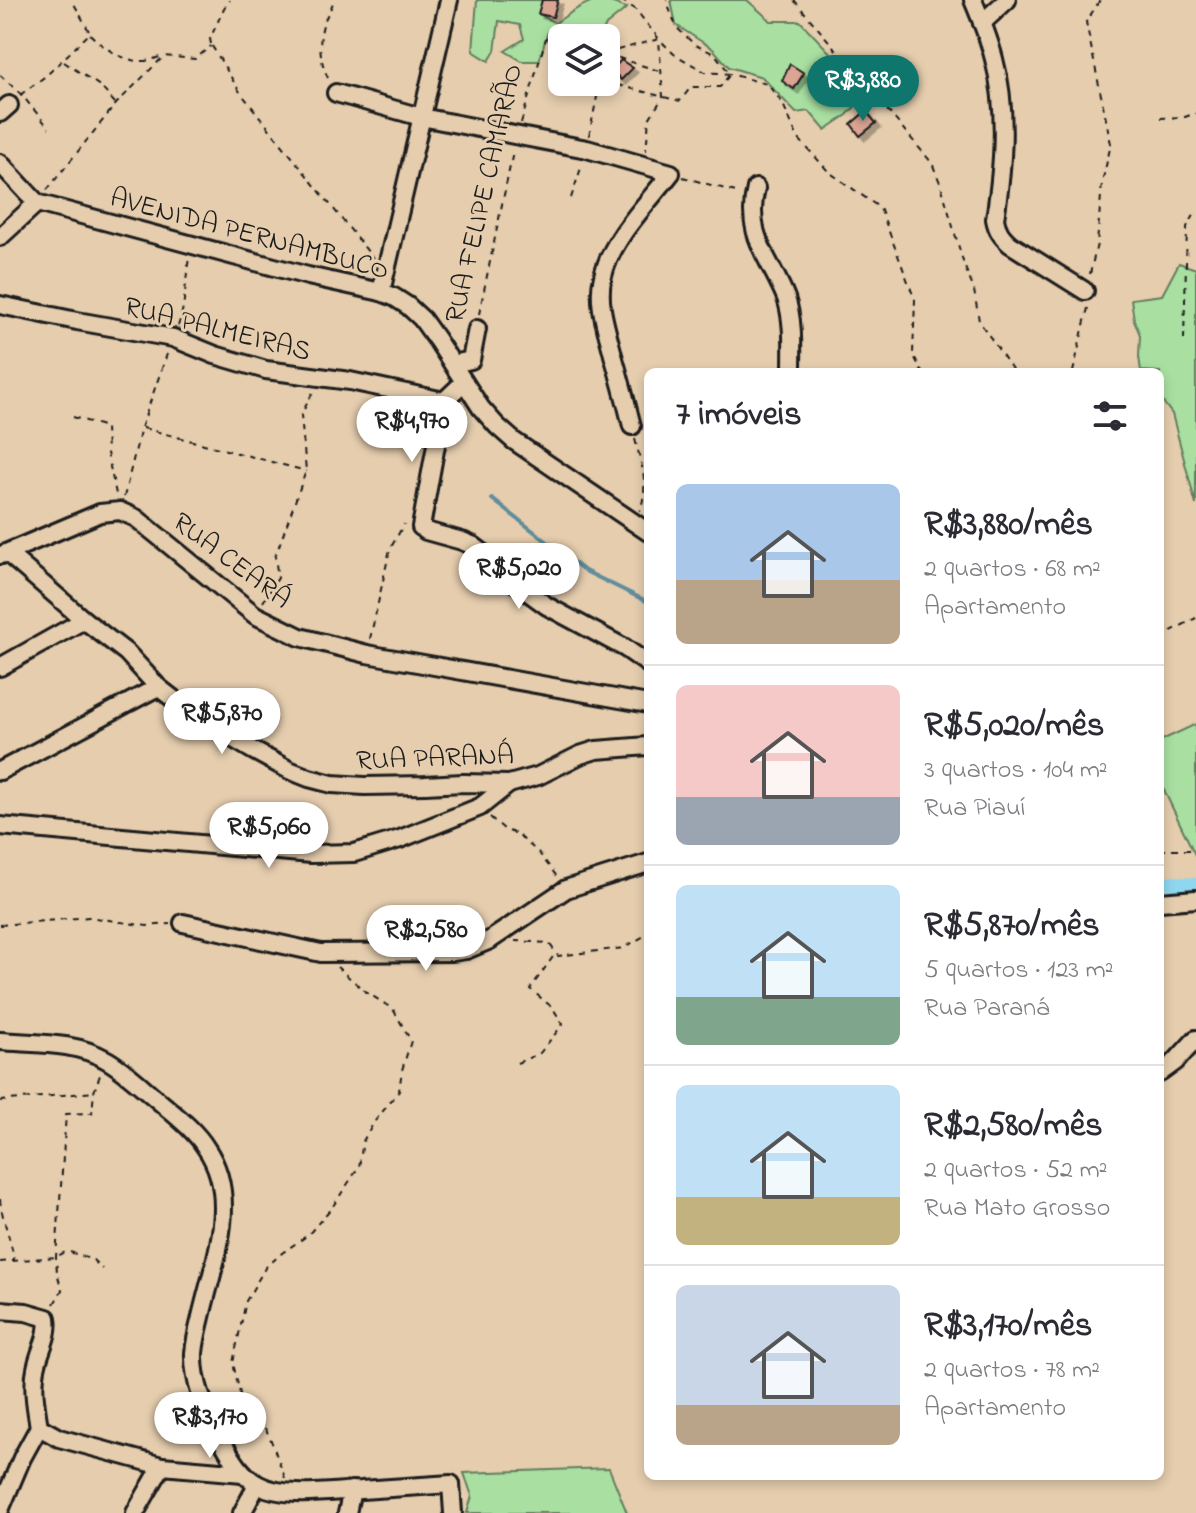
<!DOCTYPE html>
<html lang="pt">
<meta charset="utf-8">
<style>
body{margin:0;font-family:"Indie Flower",sans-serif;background:#f7f7f7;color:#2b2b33;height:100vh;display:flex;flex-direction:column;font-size:30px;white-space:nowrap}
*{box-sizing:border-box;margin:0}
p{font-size:26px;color:#7c7c81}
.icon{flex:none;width:44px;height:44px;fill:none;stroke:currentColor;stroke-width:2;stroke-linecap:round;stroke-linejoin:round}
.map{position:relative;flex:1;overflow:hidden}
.sheet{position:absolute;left:644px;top:368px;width:520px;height:1112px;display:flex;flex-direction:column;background:#fff;border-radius:12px;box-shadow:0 4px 12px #0003}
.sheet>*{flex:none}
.controls{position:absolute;left:548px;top:24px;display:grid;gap:16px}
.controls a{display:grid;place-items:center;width:72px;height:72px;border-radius:12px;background:#fff;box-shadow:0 4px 12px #0003;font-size:40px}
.price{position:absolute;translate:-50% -68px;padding:0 18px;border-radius:28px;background:#fff;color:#222;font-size:26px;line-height:52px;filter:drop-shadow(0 2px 4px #0008)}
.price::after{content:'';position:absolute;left:50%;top:48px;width:24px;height:18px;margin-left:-12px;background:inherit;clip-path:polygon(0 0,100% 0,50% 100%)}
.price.current{background:#0f766e;color:#fff}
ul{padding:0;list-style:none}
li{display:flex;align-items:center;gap:24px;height:200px;padding:0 32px}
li+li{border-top:2px solid #e1e1e2}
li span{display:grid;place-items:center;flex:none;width:224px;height:160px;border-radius:12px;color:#555}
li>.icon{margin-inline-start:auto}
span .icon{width:96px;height:96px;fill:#fffc;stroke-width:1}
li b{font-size:34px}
h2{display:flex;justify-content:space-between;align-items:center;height:96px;padding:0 32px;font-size:34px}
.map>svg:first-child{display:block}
</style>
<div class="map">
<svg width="1196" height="1513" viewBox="0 0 1196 1513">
<defs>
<filter id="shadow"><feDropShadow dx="4.5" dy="4.5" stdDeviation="0" flood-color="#0004"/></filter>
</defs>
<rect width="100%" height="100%" fill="#e5cdae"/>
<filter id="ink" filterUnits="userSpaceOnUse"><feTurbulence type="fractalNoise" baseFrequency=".0125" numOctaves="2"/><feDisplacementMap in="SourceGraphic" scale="16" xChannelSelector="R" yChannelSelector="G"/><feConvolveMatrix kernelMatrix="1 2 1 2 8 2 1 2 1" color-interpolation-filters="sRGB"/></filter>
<g filter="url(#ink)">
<g fill="#a9dfa1" stroke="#627e5e" stroke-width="2">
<path d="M477,0H542L539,14L555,23C568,15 586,0 602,0C610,1 619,6 627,8L606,25L600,38H574L548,31L539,61H522L505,51L524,39L520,25L499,21L495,51L489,61L473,51Z"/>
<polygon points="671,0 747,0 771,21 800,21 854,78 844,90 859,102 847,115 825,130 809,111 796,113 762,77 729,67 713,49 676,25"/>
<polygon points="1179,263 1196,269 1196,505 1172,414 1160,398 1160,372 1141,371 1139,357 1140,335 1134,320 1131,299 1162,295"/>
<polygon points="1196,724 1196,857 1160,782 1160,741"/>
<polygon points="609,1468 627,1513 467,1513 472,1496 464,1473"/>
</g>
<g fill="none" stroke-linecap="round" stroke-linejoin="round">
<polyline stroke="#608c9b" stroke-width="4" points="492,499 585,571 648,602"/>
<polyline stroke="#8ed7ef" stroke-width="14" points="1160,882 1196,885"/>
</g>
<g fill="#dba493" stroke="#1c1c1c" stroke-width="2" filter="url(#shadow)">
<polygon points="542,0 558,0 553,17 538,14"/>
<polygon points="621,60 633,68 621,80 612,70"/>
<polygon points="790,64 804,73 794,89 782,81"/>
<polygon points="855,83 866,92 859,102 844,90"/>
<polygon points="866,111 876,123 860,136 851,124"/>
</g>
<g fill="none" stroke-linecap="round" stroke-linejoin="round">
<g stroke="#1c1c1c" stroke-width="22">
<g id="minor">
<path d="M973,0C981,19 989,39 994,59C1008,111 1003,166 995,219C997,230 1001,236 1010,244L1085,291"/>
<polyline points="982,23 1007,0"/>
<path d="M336,93L421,117L587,149L671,173C648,203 611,239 603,276C596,302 607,330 613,355C620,379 626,402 632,426"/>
<polyline points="0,113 9,105"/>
<polyline points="0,163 37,203 308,276 381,292 394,297 408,306 422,319 437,340 481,408 497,426 514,441 648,532"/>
<path d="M756,188C744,235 770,258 786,298C794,322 792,347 792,372"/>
<polyline points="0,237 37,203"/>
<polyline points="381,292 449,0"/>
<polyline points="0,305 77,321 173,338 215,355 266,370 350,381 444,401 464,382"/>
<polyline points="453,364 471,360 477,329"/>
<polyline points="444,401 421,527 426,531 462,541 474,546 495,562 514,582 547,606 625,648 648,664"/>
<polyline points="7,553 84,620 127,653 158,687 198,718 254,751 289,770 309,778 332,784 365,786 425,785 463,783 509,784 538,776 580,755 596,750 648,746"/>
<polyline points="1,555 100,513 120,511 136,518 157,535 255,615 300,637 367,654 648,704"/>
<polyline points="0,667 84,620"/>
<polyline points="0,771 158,687"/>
<polyline points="0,826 311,854 354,853 400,839 480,807 509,784"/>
<polyline points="1160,902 1196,899"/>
<polyline points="183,923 321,953 453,952 466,950 490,940 566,889 648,863"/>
<path d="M0,1041C35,1044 75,1041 107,1060C126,1071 142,1087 159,1101C175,1115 195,1130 206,1148C241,1199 213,1263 201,1317C198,1329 195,1341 194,1353C193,1383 206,1413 221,1439C230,1455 241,1476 259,1485C286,1499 331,1491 361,1490C391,1488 421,1486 451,1484L453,1513"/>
<polyline points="1160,1073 1175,1062 1196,1039"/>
<path d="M0,1310L26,1312L47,1318C50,1336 39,1351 36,1369C32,1388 36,1408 39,1427"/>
<polyline points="39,1427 59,1438 162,1466 243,1473"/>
<polyline points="0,1510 22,1458 39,1427"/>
<polyline points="135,1513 162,1466"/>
<polyline points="242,1513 257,1485"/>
<polyline points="347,1513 352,1490"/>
</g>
</g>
<g stroke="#1c1c1c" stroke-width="2" stroke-dasharray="6 6" stroke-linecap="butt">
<polyline points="621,0 635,9 659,39 674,54 705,72 730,74 767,84 782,102 798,138 829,172 880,208 915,300 913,354 922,372"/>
<polyline points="794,0 932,163 941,185 964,265 974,290 979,321 1014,372"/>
<path d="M90,34C102,47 124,62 143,61C149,61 156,58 163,56"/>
<polyline points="211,44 210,39 224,8 230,0"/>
<polyline points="212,46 240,92 373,258"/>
<polyline points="606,53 659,39 663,97 649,119 646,151"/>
<polyline points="607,54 662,72"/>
<polyline points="64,62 100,86 115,103"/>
<polyline points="0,75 21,94 49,128"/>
<path d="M328,78C320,61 318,43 323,25C326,16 331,9 334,0"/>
<polyline points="606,82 680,101 691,87 720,87 730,74 715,54 695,45 677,28 671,14 667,0"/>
<polyline points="20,95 47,75 90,33 72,0"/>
<polyline points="1160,118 1185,117 1196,113"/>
<polyline points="521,123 547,35 562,40"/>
<polyline points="589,136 600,82"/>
<polyline points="683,177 739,193"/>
<polyline points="47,190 116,104 164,56 195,59 211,46"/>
<polyline points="571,198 582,165"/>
<polyline points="1090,274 1097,244 1102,183 1111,144 1086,22 1100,0"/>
<polyline points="479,314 513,152"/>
<path d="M178,326C186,304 185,281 189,258"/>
<polyline points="1184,339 1187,227 1196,212"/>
<polyline points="1073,372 1088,308"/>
<polyline points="73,417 106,427 107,453 116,494"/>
<polyline points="143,428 306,471"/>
<path d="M635,439C642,467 649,483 640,511"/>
<polyline points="124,497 141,428 167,354"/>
<polyline points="263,602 278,578 275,557 306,471 301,415 314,390"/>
<polyline points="1160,637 1196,618"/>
<polyline points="370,639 390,549 404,524"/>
<polyline points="1160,783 1161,784"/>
<polyline points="490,817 505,830 517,834 539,853 558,878"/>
<polyline points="1160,850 1192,850"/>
<polyline points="0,925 89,917 147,926 170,924"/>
<polyline points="515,941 549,943 558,956 623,948 648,934"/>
<polyline points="517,1063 540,1053 563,1024 552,1007 530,989 555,954"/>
<polyline points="0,1101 94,1092"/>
<path d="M0,1199C2,1220 11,1239 14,1260"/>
<polyline points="0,1262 56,1257 67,1251 93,1260 102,1269"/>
<polyline points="54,1304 62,1290 57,1273 56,1257 66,1114 92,1113 94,1092 100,1075"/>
<polyline points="227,1416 230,1412 242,1407"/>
<polyline points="285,1478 269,1435 261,1422 243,1407 233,1363 246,1301 265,1268 282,1253 308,1235 333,1206 359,1167 363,1141 375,1121 399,1091 402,1070 411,1041 393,1009 366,992 337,967"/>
</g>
<use href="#minor" stroke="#e5cdae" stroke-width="16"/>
</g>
</g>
<g text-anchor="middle" stroke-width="6" stroke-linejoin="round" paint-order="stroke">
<g font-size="28" fill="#1c1c1c" stroke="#e5cdae">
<text transform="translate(482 193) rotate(-77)" y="10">RUA FELIPE CAMARÃO</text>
<text transform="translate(250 232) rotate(15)" y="10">AVENIDA PERNAMBUCO</text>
<text transform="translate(218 327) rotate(14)" y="10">RUA PALMEIRAS</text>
<text transform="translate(233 559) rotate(37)" y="10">RUA CEARÁ</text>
<text transform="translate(435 756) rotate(-2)" y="10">RUA PARANÁ</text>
</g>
</g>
</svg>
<div class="controls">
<a><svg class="icon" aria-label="layers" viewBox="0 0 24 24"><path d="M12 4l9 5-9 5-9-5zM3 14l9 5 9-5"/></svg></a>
</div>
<b class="price current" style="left:863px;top:123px">R$3,880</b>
<b class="price" style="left:412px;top:464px">R$4,970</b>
<b class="price" style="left:519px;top:611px">R$5,020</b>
<b class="price" style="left:222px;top:756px">R$5,870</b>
<b class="price" style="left:269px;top:870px">R$5,060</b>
<b class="price" style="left:426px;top:973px">R$2,580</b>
<b class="price" style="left:210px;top:1460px">R$3,170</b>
<section class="sheet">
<h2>7 imóveis<svg class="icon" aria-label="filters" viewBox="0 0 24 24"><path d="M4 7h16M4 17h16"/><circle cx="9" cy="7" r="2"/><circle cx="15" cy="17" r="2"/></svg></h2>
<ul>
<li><span style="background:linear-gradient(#a9c7e8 60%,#b9a48a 0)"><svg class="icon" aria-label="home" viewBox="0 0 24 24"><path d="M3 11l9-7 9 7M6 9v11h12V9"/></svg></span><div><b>R$3,880/mês</b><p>2 quartos · 68 m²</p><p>Apartamento</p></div></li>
<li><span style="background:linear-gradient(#f6c9c9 70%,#9aa5b1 0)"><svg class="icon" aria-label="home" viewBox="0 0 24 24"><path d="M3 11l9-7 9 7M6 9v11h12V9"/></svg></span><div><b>R$5,020/mês</b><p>3 quartos · 104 m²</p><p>Rua Piauí</p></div></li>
<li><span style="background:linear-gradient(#bfe0f5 70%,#7fa58c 0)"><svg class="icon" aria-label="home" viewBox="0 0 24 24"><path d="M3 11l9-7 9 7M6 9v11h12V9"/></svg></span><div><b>R$5,870/mês</b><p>5 quartos · 123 m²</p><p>Rua Paraná</p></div></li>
<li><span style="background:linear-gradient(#bfe0f5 70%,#c2b280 0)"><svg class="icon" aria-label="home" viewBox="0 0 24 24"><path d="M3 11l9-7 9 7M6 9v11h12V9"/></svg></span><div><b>R$2,580/mês</b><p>2 quartos · 52 m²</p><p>Rua Mato Grosso</p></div></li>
<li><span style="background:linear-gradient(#c9d6e8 75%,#b9a48a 0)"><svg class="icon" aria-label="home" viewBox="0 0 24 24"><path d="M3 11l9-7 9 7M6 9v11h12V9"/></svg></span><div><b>R$3,170/mês</b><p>2 quartos · 78 m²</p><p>Apartamento</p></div></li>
</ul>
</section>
</div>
